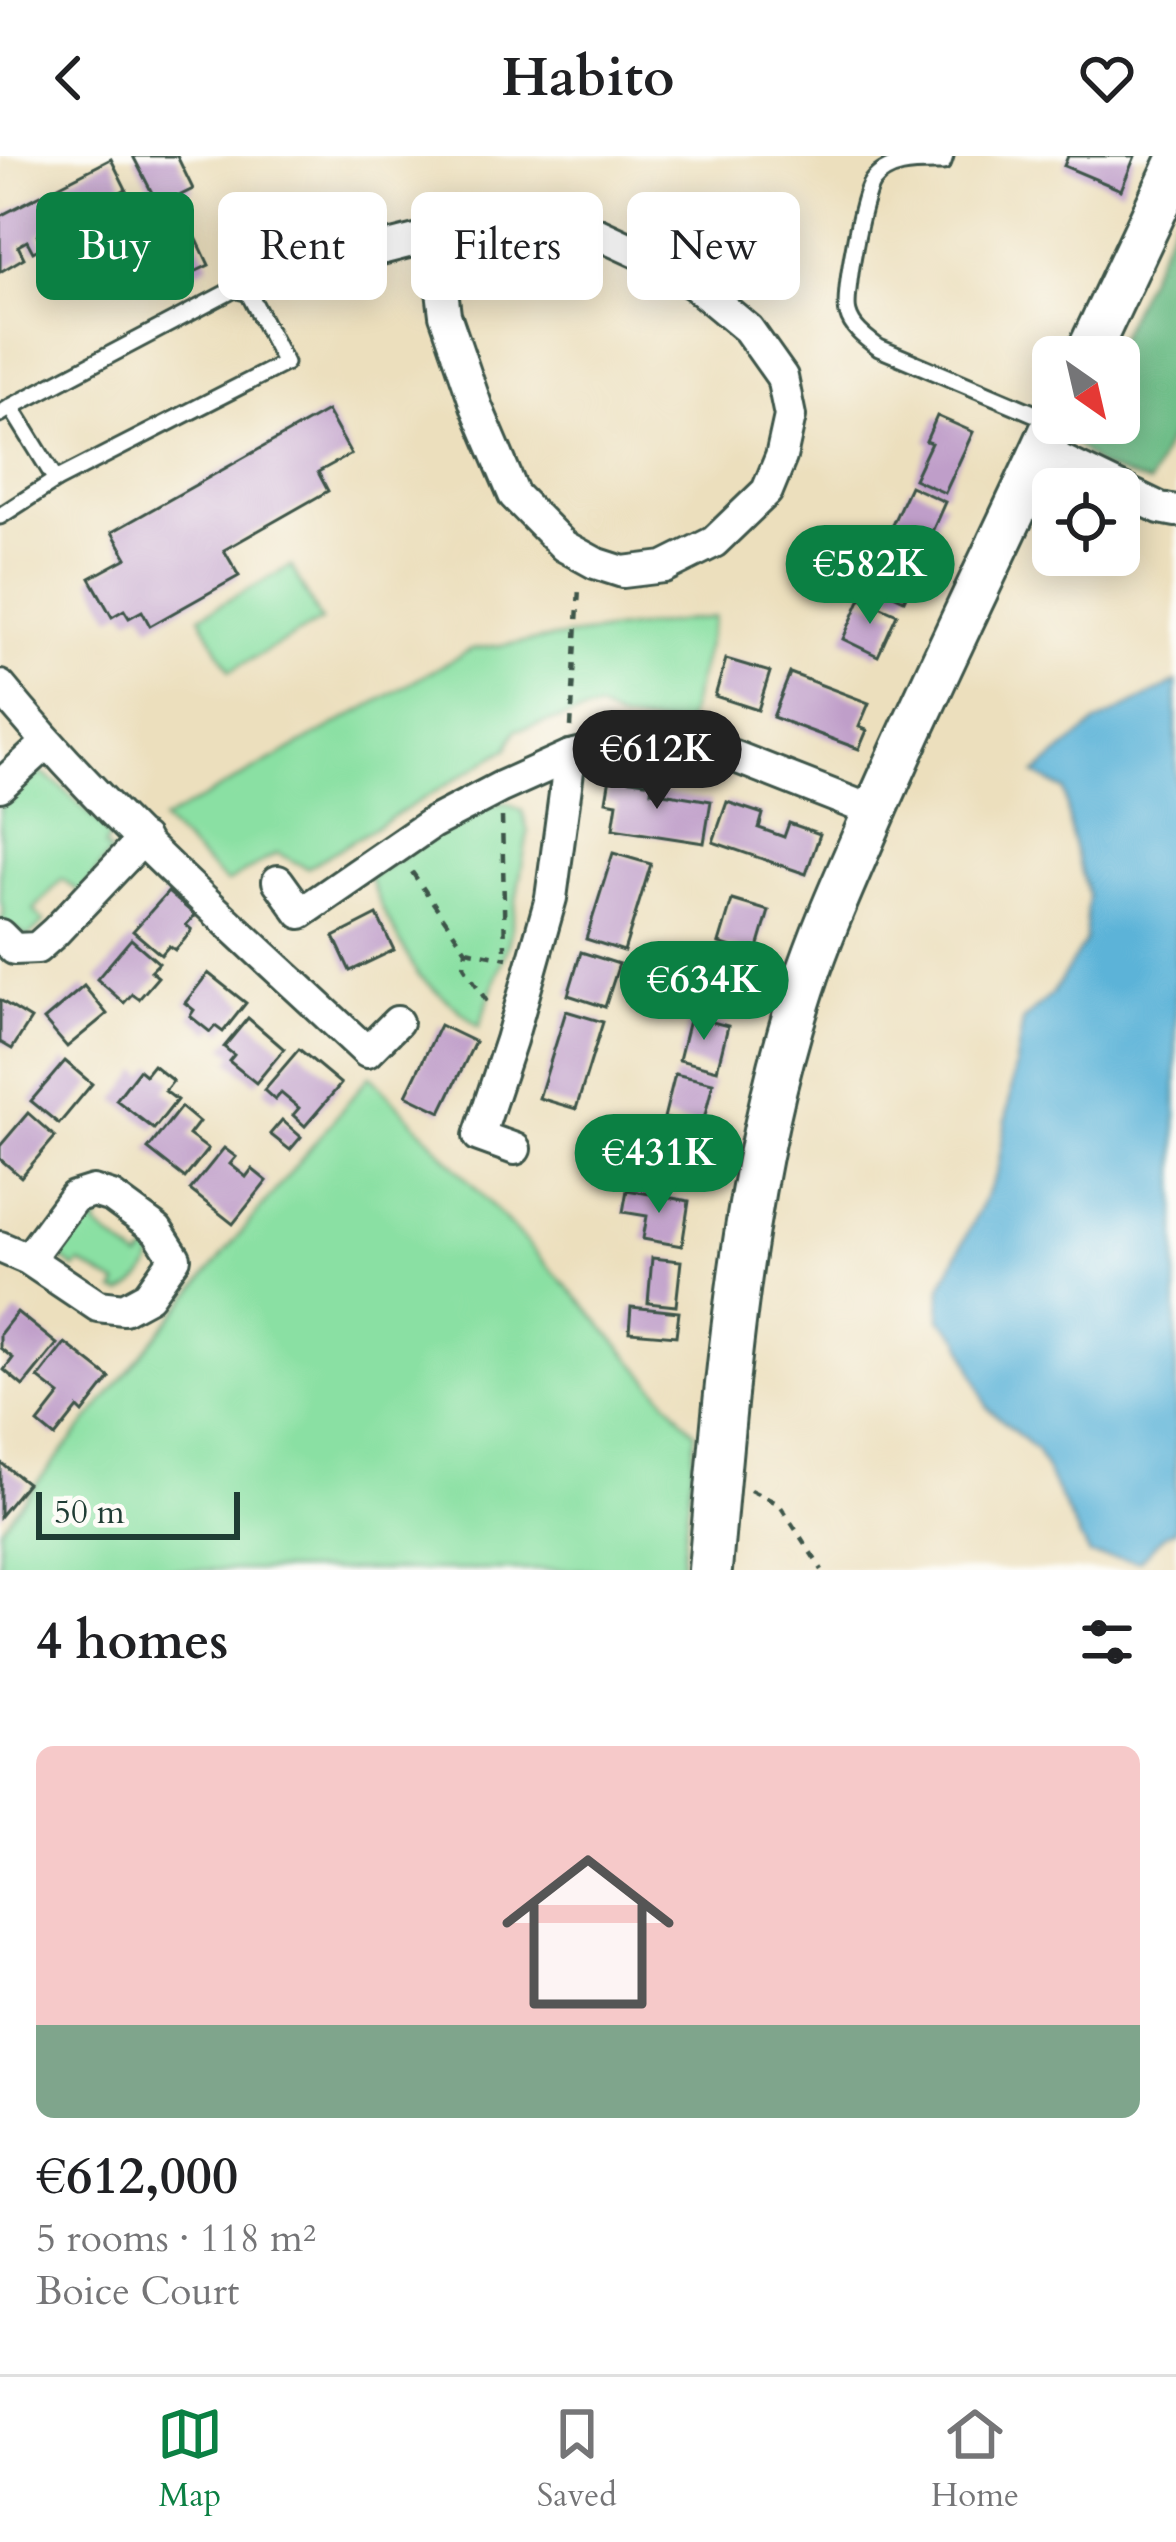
<!DOCTYPE html>
<meta charset="utf-8">
<style>
body{margin:0;font-family:Cardo,serif;background:#f2f2f2;color:#202124;height:100vh;display:flex;flex-direction:column;font-size:45px;white-space:nowrap}
*{box-sizing:border-box;margin:0}
p{font-size:39px;color:#757577}
.icon{flex:none;width:66px;height:66px;fill:none;stroke:currentColor;stroke-width:2;stroke-linecap:round;stroke-linejoin:round}
.map{position:relative;height:1414px;overflow:hidden}
.panel{display:flex;flex-direction:column;background:#fff;flex:1}
.panel>*{flex:none}
.guide{position:absolute;left:36px;top:36px;width:1104px;height:108px;display:flex;gap:24px}
.needle{width:78px;rotate:146deg}
.buttons{position:absolute;left:1032px;top:180px;display:grid;gap:24px}
.buttons a{display:grid;place-items:center;width:108px;height:108px;border-radius:18px;background:#fff;box-shadow:0 6px 30px #0003;font-size:60px}
.scale{position:absolute;left:36px;bottom:30px;width:204px;box-sizing:border-box;padding-left:12px;border:6px solid #1f3d34;border-top:0;font-size:33px;line-height:42px;white-space:nowrap;color:#1f3d34;-webkit-text-stroke:9px #fdfcf7;paint-order:stroke}
.price{position:absolute;translate:-50% -102px;padding:0 27px;border-radius:42px;background:#0b8043;color:#fff;font-size:39px;line-height:78px;filter:drop-shadow(0 3px 6px #0008)}
.price::after{content:'';position:absolute;left:50%;top:72px;width:36px;height:27px;margin-left:-18px;background:inherit;clip-path:polygon(0 0,100% 0,50% 100%)}
.price.active{background:#222;color:#fff}
ul{padding:0;list-style:none}
li{display:grid;align-content:center;gap:24px;height:636px;padding:0 36px}
li span{display:grid;place-items:center;height:372px;border-radius:18px;color:#555}
li>.icon{margin-inline-start:auto}
span .icon{width:216px;height:216px;fill:#fffc;stroke-width:1}
li b{font-size:51px}
h2{display:flex;justify-content:space-between;align-items:center;height:144px;padding:0 36px;font-size:51px}
.tag{padding:0 42px;border-radius:18px;background:#fff;box-shadow:0 6px 30px #0003;font-size:42px;line-height:108px}
.tag.active{background:#0b8043;color:#fff}
header{display:flex;justify-content:space-between;align-items:center;height:156px;padding:0 36px;background:#fff;font-size:54px;font-weight:700}
.dock{display:flex;justify-content:space-around;align-items:center;height:168px;border-top:3px solid #e0e0e0;background:#fff;font-size:33px;color:#757577}
.dock a{display:grid;justify-items:center;gap:6px}
.dock .active{color:#0b8043}
.map>svg:first-child{display:block}
</style>
<header><svg class="icon" aria-label="back" viewBox="0 0 24 24"><path d="M15 5l-7 7 7 7"/></svg>Habito<svg class="icon" aria-label="heart" viewBox="0 0 24 24"><path d="M12 20l-8-8c-3-5 5-10 8-4 3-6 11-1 8 4z"/></svg></header>
<div class="map">
<svg width="1176" height="1414" viewBox="0 0 1176 1414">
<rect width="100%" height="100%" fill="#fdfcf7"/>
<filter id="ink" filterUnits="userSpaceOnUse"><feTurbulence type="fractalNoise" baseFrequency=".00833" numOctaves="2"/><feDisplacementMap in="SourceGraphic" scale="24" xChannelSelector="R" yChannelSelector="G"/><feConvolveMatrix kernelMatrix="1 2 1 2 8 2 1 2 1" color-interpolation-filters="sRGB"/></filter>
<filter id="wash" filterUnits="userSpaceOnUse"><feTurbulence type="fractalNoise" baseFrequency=".004" numOctaves="4" result="noise"/><feDisplacementMap in="SourceGraphic" scale="48" xChannelSelector="R" yChannelSelector="G"/><feGaussianBlur stdDeviation="2.7" result="paint"/><feColorMatrix in="noise" values="0 0 0 0 0 0 0 0 0 0 0 0 0 0 0 0 0 1.4 0 .05"/><feComposite in="paint" operator="in"/></filter>
<g filter="url(#wash)">
<rect width="100%" height="100%" fill="#ecdfbd"/>
<g fill="#8ae0a3" stroke="#548e6c" stroke-width="3">
<polygon points="291,410 321,465 230,515 200,460"/>
<polygon points="714,461 686,571 621,565 598,553 516,574 508,592 307,712 277,697 227,727 162,665 472,493"/>
<polygon points="40,616 60,630 105,673 109,681 104,691 111,696 81,737 62,723 34,754 44,766 28,781 16,773 12,775 1,767 4,758 0,741 0,650"/>
<polygon points="506,647 522,655 528,676 509,785 479,871 418,819 383,754 369,721 479,652"/>
<polygon points="370,919 588,1153 695,1277 681,1414 0,1414 0,1372"/>
<path d="M101,1052L103,1054L95,1070L140,1104L153,1090C158,1109 138,1129 122,1138L115,1135L118,1129L80,1107L75,1112L62,1103L56,1091L80,1057Z"/>
</g>
<polygon fill="#6fbe89" stroke="#477e5e" stroke-width="3" points="1176,59 1176,266 1149,328 1100,311 1071,284 1079,267 1119,267 1119,201 1110,201"/>
<polygon fill="#5bb3d8" stroke="#3d7886" stroke-width="3" points="1176,526 1176,1373 1164,1379 1139,1405 1089,1399 1036,1294 987,1251 960,1182 940,1163 941,1131 997,1017 1023,865 1052,838 1085,786 1088,739 1072,684 1064,634 1035,618 1096,567"/>
<g id="blocks">
<g fill="#bf9ec9">
<polygon points="133,0 177,0 193,33 177,41 182,51 164,60"/>
<polygon points="1068,0 1135,0 1121,34 1064,10"/>
<polygon points="111,3 126,33 105,44 111,54 97,61 92,51 38,79 44,90 33,96 27,85 18,90 24,102 0,116 0,60"/>
<polygon points="192,73 209,109 186,120 169,83"/>
<polygon points="327,255 351,298 318,316 328,335 224,394 239,420 150,470 142,455 129,462 124,454 112,461 90,422 127,402 112,376"/>
<polygon points="937,260 973,276 945,337 914,323 931,287 926,285"/>
<polygon points="910,330 945,346 927,387 891,371"/>
<polygon points="887,386 923,403 904,444 868,427"/>
<polygon points="861,442 897,458 878,500 843,483"/>
<polygon points="726,503 770,516 758,554 715,540"/>
<polygon points="790,517 869,547 859,571 867,574 859,593 773,561"/>
<polygon points="610,621 652,627 651,635 711,645 704,687 613,673 617,647 606,645"/>
<polygon points="727,646 763,658 759,672 784,681 789,667 820,678 806,718 713,686"/>
<polygon points="613,697 651,708 624,795 586,783"/>
<polygon points="168,736 195,759 186,769 192,774 184,784 175,794 169,790 161,799 133,775"/>
<polygon points="732,744 769,755 756,799 719,787"/>
<polygon points="377,759 394,794 350,815 334,781"/>
<polygon points="131,783 159,807 151,815 158,821 139,843 132,838 124,847 97,823"/>
<polygon points="581,796 619,808 605,851 568,839"/>
<polygon points="713,800 751,811 737,854 700,843"/>
<polygon points="208,817 246,847 223,876 215,870 210,876 190,860 194,854 185,847"/>
<polygon points="84,830 107,858 67,891 44,864"/>
<polygon points="0,844 31,863 12,893 0,886"/>
<polygon points="566,855 603,866 576,953 539,942"/>
<polygon points="690,860 728,870 717,914 679,904"/>
<polygon points="248,862 284,893 256,927 229,905 234,899 224,891"/>
<polygon points="440,869 475,886 441,956 406,939"/>
<polygon points="299,893 341,928 305,970 293,959 299,952 281,937 275,944 264,934"/>
<polygon points="65,905 92,928 59,968 31,945"/>
<polygon points="153,909 173,925 165,935 177,944 154,973 116,944 139,914 145,919"/>
<polygon points="675,918 713,927 702,971 664,962"/>
<polygon points="181,951 199,966 189,979 208,993 185,1022 148,993"/>
<polygon points="28,957 55,981 21,1021 0,1003 0,990"/>
<polygon points="282,964 301,981 290,994 270,978"/>
<polygon points="663,976 701,985 690,1030 652,1020"/>
<polygon points="224,992 236,1001 230,1008 240,1016 246,1021 252,1013 267,1025 233,1068 190,1034"/>
<polygon points="627,1034 689,1045 682,1090 643,1083 647,1060 623,1056"/>
<polygon points="652,1102 681,1105 676,1150 648,1147"/>
<polygon points="631,1151 679,1156 676,1180 629,1176"/>
<polygon points="17,1156 57,1188 23,1230 4,1214 13,1202 0,1192 0,1178"/>
<polygon points="65,1187 110,1222 83,1257 78,1252 55,1281 38,1267 60,1239 38,1222"/>
<polygon points="0,1306 27,1327 0,1360"/>
</g>
</g>
</g>
<g filter="url(#ink)">
<use href="#blocks" fill-opacity="0" stroke="#3e5549" stroke-width="3"/>
<g fill="none" stroke-linecap="round" stroke-linejoin="round">
<g stroke="#3e5549" stroke-width="21">
<g id="lane">
<path d="M945,0L943,6C919,6 888,4 872,26C862,40 843,141 848,157C852,173 867,183 879,192L1052,265"/>
<polyline points="0,258 11,251 244,128 285,207 56,324 11,251"/>
<polyline points="0,360 56,324"/>
</g>
</g>
<g stroke="#3e5549" stroke-width="36">
<g id="street">
<polyline points="244,128 447,76 519,62 542,62 581,70 661,107 695,129 748,173 782,221 790,260 781,301 767,335 714,386 664,411 623,416 595,407 564,390 514,339 477,252 445,159 440,118 447,76"/>
<polyline points="1042,295 1160,352 1176,355"/>
<path d="M0,530C109,664 242,778 367,896L397,866"/>
<polyline points="0,630 47,587"/>
<polyline points="278,725 301,757 432,667 501,631 570,600 634,585 728,598 875,656"/>
<polyline points="0,779 14,793 37,792 55,776 143,683"/>
<polyline points="515,993 479,980 511,884 551,742 570,600"/>
<polyline points="0,1091 28,1103 98,1150 124,1153 148,1140 175,1102 157,1074 112,1041 93,1035 74,1041 28,1103"/>
</g>
</g>
<g stroke="#3e5549" stroke-width="48">
<g id="secondary">
<polyline points="1086,201 1176,10"/>
<path d="M710,1414C727,1219 742,1019 803,832C823,771 850,713 875,655C932,524 996,396 1055,267"/>
</g>
</g>
<g stroke="#3e5549" stroke-width="4.5" stroke-dasharray="9 9" stroke-linecap="butt">
<polyline points="571,571 579,432"/>
<polyline points="502,661 505,793"/>
<polyline points="412,716 466,794 464,810 489,849"/>
<polyline points="466,794 507,802"/>
<polyline points="750,1334 779,1348 822,1414"/>
</g>
<use href="#lane" stroke="#fff" stroke-width="15"/>
<use href="#street" stroke="#fff" stroke-width="30"/>
<use href="#secondary" stroke="#fff" stroke-width="42"/>
</g>
</g>
</svg>
<div class="buttons">
<a><svg class="needle" viewBox="-14 -14 28 28"><path d="M0-13l5 13h-10z" fill="#e53935"/><path d="M0 13l5-13h-10z" fill="#757577"/></svg></a>
<a><svg class="icon" aria-label="locate" viewBox="0 0 24 24"><circle cx="12" cy="12" r="6"/><path d="M12 2v4M12 18v4M2 12h4M18 12h4"/></svg></a>
</div>
<div class="scale">50 m</div>
<b class="price" style="left:870px;top:471px">€582K</b>
<b class="price active" style="left:657px;top:656px">€612K</b>
<b class="price" style="left:704px;top:887px">€634K</b>
<b class="price" style="left:659px;top:1060px">€431K</b>
<div class="guide">
<a class="tag active">Buy</a>
<a class="tag">Rent</a>
<a class="tag">Filters</a>
<a class="tag">New</a>
</div>
</div>
<section class="panel">
<h2>4 homes<svg class="icon" aria-label="filters" viewBox="0 0 24 24"><path d="M4 7h16M4 17h16"/><circle cx="9" cy="7" r="2"/><circle cx="15" cy="17" r="2"/></svg></h2>
<ul>
<li><span style="background:linear-gradient(#f6c9c9 75%,#7fa58c 0)"><svg class="icon" aria-label="home" viewBox="0 0 24 24"><path d="M3 11l9-7 9 7M6 9v11h12V9"/></svg></span><div><b>€612,000</b><p>5 rooms · 118 m²</p><p>Boice Court</p></div></li>
</ul>
</section>
<nav class="dock">
<a class="active"><svg class="icon" aria-label="map" viewBox="0 0 24 24"><path d="M3 6l6-2 6 2 6-2v14l-6 2-6-2-6 2zM9 4v14M15 6v14"/></svg>Map</a>
<a><svg class="icon" aria-label="saved" viewBox="0 0 24 24"><path d="M7 4h10v16l-5-4-5 4z"/></svg>Saved</a>
<a><svg class="icon" aria-label="home" viewBox="0 0 24 24"><path d="M3 11l9-7 9 7M6 9v11h12V9"/></svg>Home</a>
</nav>
